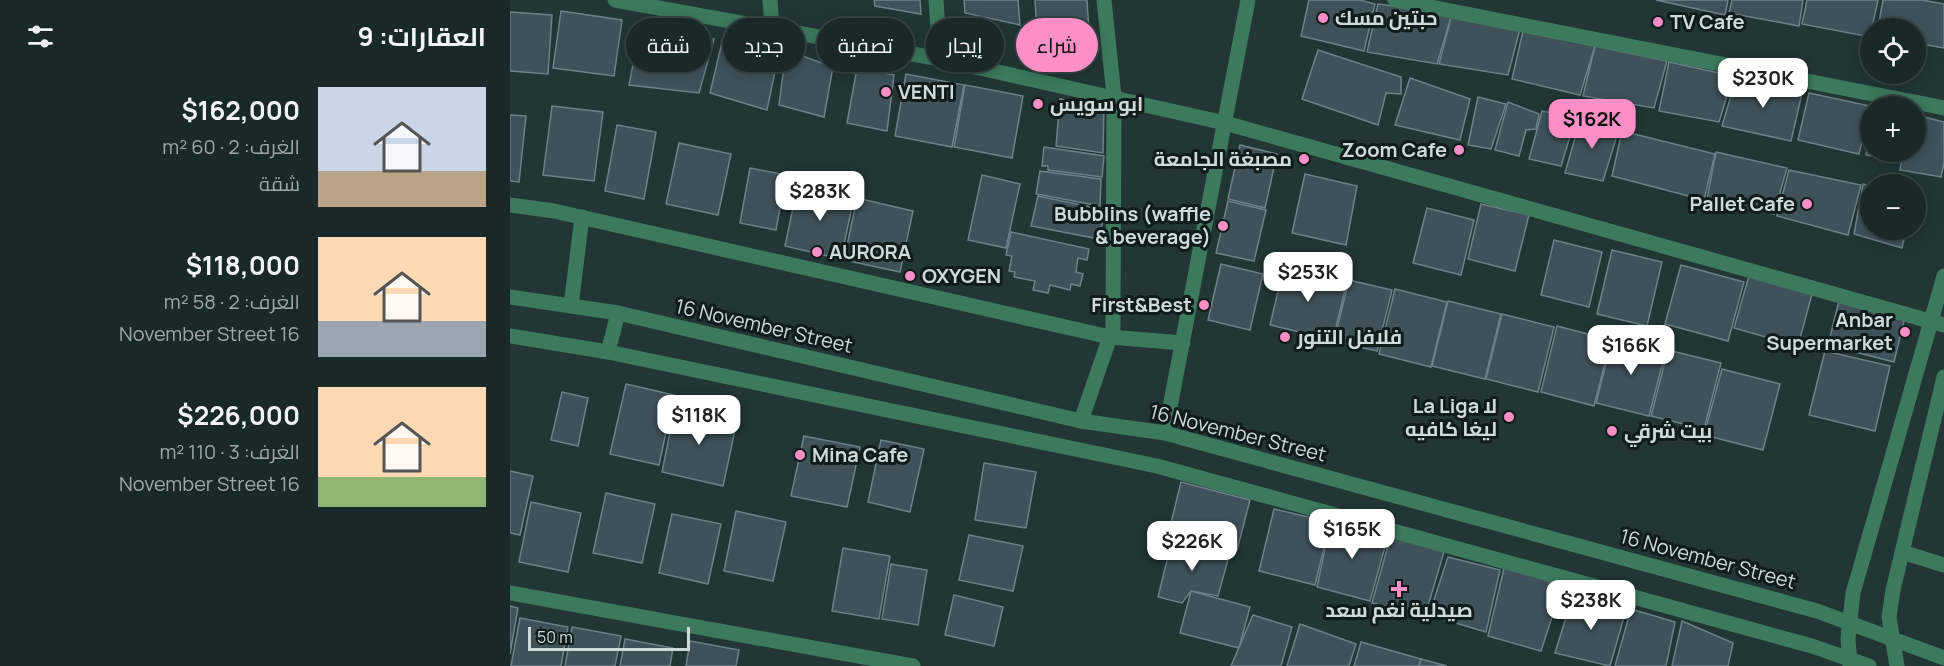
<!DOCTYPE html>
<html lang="ar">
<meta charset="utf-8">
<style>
body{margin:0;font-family:Manrope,Cairo,sans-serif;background:#263434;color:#f1f3f6;direction:rtl;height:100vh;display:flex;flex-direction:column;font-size:22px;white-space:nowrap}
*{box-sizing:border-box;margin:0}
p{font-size:20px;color:#9fa6a8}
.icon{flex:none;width:33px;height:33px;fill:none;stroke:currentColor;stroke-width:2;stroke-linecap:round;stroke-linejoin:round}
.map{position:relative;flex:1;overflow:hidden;direction:ltr}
.sheet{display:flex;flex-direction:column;background:#192828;width:510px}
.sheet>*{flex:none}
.banner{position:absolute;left:18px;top:18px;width:570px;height:54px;direction:rtl;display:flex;gap:12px}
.buttons{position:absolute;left:1350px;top:18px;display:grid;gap:12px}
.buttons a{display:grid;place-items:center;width:66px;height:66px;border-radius:50%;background:#192828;box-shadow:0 3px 15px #0003,0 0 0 2px #374445;font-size:30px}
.scale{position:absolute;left:18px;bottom:15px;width:162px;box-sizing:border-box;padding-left:6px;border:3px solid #cedada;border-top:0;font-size:16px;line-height:21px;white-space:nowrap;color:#cedada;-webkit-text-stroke:4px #121b1b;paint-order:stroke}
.price{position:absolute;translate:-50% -51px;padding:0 14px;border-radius:12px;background:#fff;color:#222;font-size:20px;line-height:39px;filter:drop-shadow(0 2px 3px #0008)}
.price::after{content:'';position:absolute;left:50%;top:36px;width:18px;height:14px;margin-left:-9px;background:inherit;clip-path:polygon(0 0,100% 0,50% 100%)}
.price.on{background:#fa8fc6;color:#111}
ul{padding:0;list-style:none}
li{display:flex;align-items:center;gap:18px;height:150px;padding:0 24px}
li span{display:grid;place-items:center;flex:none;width:168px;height:120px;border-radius:0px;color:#555}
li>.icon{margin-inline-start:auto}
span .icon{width:72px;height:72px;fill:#fffc;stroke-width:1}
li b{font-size:26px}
h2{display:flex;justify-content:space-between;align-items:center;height:72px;padding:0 24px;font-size:26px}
.tag{padding:0 21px;border-radius:27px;background:#192828;box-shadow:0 3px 15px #0003,0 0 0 2px #374445;font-size:21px;line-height:54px}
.tag.on{background:#fa8fc6;color:#111}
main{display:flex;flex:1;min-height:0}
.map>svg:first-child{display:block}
</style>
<main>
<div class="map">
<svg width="1434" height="666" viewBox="0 0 1434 666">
<rect width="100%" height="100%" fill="#213635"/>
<g fill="#3f525a" stroke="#6d8189" stroke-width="1.5">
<polygon points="364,0 410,0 411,14 365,6"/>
<polygon points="454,0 508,0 510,25 455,13"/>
<polygon points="525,0 577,0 580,47 527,33"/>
<polygon points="799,0 850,0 865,4 854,51 791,36"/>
<polygon points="1146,0 1218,0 1215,15"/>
<polygon points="1222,0 1293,0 1289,26 1219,13"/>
<polygon points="1297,0 1368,0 1360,37 1292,24"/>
<polygon points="1373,0 1412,0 1434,4 1434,48 1406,43 1406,28 1368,28"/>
<polygon points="868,4 942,14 927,64 857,52"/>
<polygon points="51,11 112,20 104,76 43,68"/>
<polygon points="0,12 42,15 38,74 0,71"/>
<polygon points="942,14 1010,29 998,75 929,64"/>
<polygon points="130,28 204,39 189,93 119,85"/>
<polygon points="1013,31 1085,46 1070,95 1002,79"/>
<polygon points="213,38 268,57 257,110 200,93"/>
<polygon points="1085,46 1157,61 1144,108 1073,96"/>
<polygon points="276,50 323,67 314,117 269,105"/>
<polygon points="808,50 891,77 891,94 876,93 868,125 792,99"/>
<polygon points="1159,62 1223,76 1209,122 1149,111"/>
<polygon points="347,68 384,75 377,131 337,123"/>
<polygon points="396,74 454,85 442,147 385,136"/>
<polygon points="900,78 960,99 950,140 885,125"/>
<polygon points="1226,79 1293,89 1281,141 1212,126"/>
<polygon points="455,85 513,96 502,158 444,147"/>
<polygon points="1299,93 1360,106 1349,154 1288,140"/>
<polygon points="968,97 996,104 981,149 958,145"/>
<polygon points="550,99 594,106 593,153 546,146"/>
<polygon points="998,102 1029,114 1026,129 1016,130 1009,156 985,150"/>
<polygon points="42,106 93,112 84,181 33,175"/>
<polygon points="1032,111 1066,117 1051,166 1019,159"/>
<polygon points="0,115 16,116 9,182 0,181"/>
<polygon points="1406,115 1434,122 1434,163 1431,177 1390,170 1393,152 1406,152"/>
<polygon points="1071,117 1109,129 1093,181 1055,173"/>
<polygon points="107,125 146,132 134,199 95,191"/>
<polygon points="1112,131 1205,154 1194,200 1102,176"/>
<polygon points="1360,134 1360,152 1391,152 1389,160 1356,155"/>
<polygon points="169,143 221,154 208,215 156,204"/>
<polygon points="730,145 767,154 755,208 718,199"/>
<polygon points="534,147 594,156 592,177 538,170 538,166 532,166"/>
<polygon points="1206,152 1277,168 1264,214 1197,199"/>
<polygon points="240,168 276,175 266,230 230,223"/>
<polygon points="1279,170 1351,185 1338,235 1267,216"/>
<polygon points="530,171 591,179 590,206 526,194"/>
<polygon points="795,174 847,186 836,245 782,233"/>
<polygon points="472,175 510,184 496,248 458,240"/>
<polygon points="288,184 344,197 331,259 275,246"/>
<polygon points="1353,184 1360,186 1360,230 1396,230 1392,248 1344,234"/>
<polygon points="528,196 595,210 589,239 521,226"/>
<polygon points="347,198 403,211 390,272 334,260"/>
<polygon points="718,201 756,210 744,261 706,253"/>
<polygon points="971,204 1019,215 1005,271 958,259"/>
<polygon points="917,208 964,220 951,275 903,263"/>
<polygon points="501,232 579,249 577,260 568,258 566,272 573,274 570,286 561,284 560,290 540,285 538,293 523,290 525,281 504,277 505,272 499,271 502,256 496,255"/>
<polygon points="1044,240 1092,252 1079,307 1031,295"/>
<polygon points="1102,250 1152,262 1137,326 1087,314"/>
<polygon points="711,264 753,274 740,330 698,320"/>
<polygon points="1171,265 1234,282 1218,341 1155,324"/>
<polygon points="774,266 837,281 823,340 760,325"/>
<polygon points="1239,276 1302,294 1288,346 1224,328"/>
<polygon points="839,280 882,290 867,351 824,341"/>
<polygon points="885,289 937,302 921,367 869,354"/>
<polygon points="938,301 991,314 975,379 922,366"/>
<polygon points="1329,301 1395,317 1384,362 1318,345"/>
<polygon points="992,314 1044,327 1028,392 976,379"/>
<polygon points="1047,326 1101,340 1084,406 1031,392"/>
<polygon points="1103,336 1156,350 1139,416 1086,403"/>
<polygon points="1158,350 1211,363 1194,429 1141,416"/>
<polygon points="1315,351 1380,366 1365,431 1299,415"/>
<polygon points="1212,369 1270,384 1253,450 1194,435"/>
<polygon points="116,384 164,395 149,465 100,454"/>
<polygon points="52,392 78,398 68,446 41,440"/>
<polygon points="165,407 227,421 213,486 152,472"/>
<polygon points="294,436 350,447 337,507 281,496"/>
<polygon points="371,440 414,449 400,512 358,502"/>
<polygon points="474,463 526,472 516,528 465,520"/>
<polygon points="0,471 23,476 10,535 0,533"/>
<polygon points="671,482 740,500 727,550 659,531"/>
<polygon points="96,493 145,504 132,563 83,553"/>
<polygon points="21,502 71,513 58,572 9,562"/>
<polygon points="764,509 820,522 805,585 749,571"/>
<polygon points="226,511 276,522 263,581 214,571"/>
<polygon points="162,514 211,524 198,584 149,573"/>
<polygon points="821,520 879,532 860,601 807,587"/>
<polygon points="459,535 513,546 503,591 449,580"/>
<polygon points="881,535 934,552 915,616 862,603"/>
<polygon points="662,540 719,556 708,596 681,591 672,603 648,597"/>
<polygon points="333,548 380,556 369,619 322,611"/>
<polygon points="938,557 990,570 976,632 919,615"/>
<polygon points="381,564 417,570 408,625 372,619"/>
<polygon points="995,564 1052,586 1031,651 978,636"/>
<polygon points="681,591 740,607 729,648 670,633"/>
<polygon points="444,595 493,607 484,646 435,635"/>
<polygon points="1063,595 1116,610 1100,666 1045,653"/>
<polygon points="0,606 8,608 0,654"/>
<polygon points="1121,609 1165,622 1156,666 1105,666"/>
<polygon points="743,615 782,627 771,666 721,666"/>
<polygon points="10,618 58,627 51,666 1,666"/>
<polygon points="1172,621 1223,643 1218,666 1162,666"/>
<polygon points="790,624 846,644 839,666 777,666"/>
<polygon points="62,627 111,636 105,666 55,666"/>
<polygon points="115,639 163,648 160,666 110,666"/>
<polygon points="180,641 229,650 226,666 176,666"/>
<polygon points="851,642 911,659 909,666 844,666"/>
<polygon points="911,659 937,666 909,666"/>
</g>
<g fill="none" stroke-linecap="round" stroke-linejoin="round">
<g stroke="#3c795d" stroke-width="15">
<polyline points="105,0 430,59 715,123 1434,325"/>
<polyline points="260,0 262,27"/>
<polyline points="426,0 430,59"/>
<polyline points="885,0 1434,108"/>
<polyline points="0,205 44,211 600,337 673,343"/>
<polyline points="0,297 108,313 571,421 655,433 1307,611 1434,658"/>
<polyline points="61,306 72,217"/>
<polyline points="0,336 98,352 647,466 1302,646 1359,666"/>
<polyline points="98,352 108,313"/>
<polyline points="571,421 603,328 604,96 594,0"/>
<polyline points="655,433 738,0"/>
<polyline points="1392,552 1434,565"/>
<polyline points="0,593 403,666"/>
<polyline points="1340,666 1338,638 1343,593 1434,276"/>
<polyline points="1387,666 1379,617 1383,590 1434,377"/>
</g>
</g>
<g fill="#fa8fc6" stroke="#121b1b" stroke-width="2">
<circle cx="813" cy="18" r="6"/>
<circle cx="1148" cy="22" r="6"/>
<circle cx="376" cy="92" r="6"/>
<circle cx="528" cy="104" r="6"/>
<circle cx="949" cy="150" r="6"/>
<circle cx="794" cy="159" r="6"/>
<circle cx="1297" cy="204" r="6"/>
<circle cx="713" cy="226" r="6"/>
<circle cx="307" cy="252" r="6"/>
<circle cx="400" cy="276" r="6"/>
<circle cx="694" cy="305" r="6"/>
<circle cx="1395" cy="332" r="6"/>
<circle cx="775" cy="337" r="6"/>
<circle cx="999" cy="417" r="6"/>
<circle cx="1102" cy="431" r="6"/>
<circle cx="290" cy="455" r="6"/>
<path d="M886 580h6v6h6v6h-6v6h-6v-6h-6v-6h6z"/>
</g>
<g text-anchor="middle" stroke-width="6" stroke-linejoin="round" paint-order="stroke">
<g font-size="20" font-weight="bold" fill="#cedada" stroke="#121b1b" text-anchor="start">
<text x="825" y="25">حبتين مسك</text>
<text x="1160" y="29">TV Cafe</text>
<text x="388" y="99">VENTI</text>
<text x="540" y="111">ابو سويس</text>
<text x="937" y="157" text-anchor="end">Zoom Cafe</text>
<text x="782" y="166" text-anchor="end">مصبغة الجامعة</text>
<text x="1285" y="211" text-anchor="end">Pallet Cafe</text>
<text x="701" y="221" text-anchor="end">Bubblins (waffle<tspan x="701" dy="23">&amp; beverage)</tspan></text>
<text x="319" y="259">AURORA</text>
<text x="412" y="283">OXYGEN</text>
<text x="682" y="312" text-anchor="end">First&amp;Best</text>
<text x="1383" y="327" text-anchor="end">Anbar<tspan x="1383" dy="23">Supermarket</tspan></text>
<text x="787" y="344">فلافل التنور</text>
<text x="987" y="413" text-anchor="end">La Liga لا<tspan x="987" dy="23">ليغا كافيه</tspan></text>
<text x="1114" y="438">بيت شرقي</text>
<text x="302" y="462">Mina Cafe</text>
<text x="889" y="617" text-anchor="middle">صيدلية نغم سعد</text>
</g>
<g font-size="20" fill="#cedada" stroke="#121b1b">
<text transform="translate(254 326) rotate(13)" y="7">16 November Street</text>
<text transform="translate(728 433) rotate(14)" y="7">16 November Street</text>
<text transform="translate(1198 559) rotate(15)" y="7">16 November Street</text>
</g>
</g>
</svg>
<div class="buttons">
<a><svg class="icon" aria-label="locate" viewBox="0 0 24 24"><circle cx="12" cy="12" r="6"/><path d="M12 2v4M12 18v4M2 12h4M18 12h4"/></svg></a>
<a>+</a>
<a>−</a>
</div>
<div class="scale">50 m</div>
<b class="price" style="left:1253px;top:109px">$230K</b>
<b class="price on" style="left:1082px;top:150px">$162K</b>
<b class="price" style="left:310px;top:222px">$283K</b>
<b class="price" style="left:798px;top:303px">$253K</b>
<b class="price" style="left:1121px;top:376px">$166K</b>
<b class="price" style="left:189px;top:446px">$118K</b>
<b class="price" style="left:842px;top:560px">$165K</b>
<b class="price" style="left:682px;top:572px">$226K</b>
<b class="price" style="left:1081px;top:631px">$238K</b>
<div class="banner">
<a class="tag on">شراء</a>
<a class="tag">إيجار</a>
<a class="tag">تصفية</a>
<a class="tag">جديد</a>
<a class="tag">شقة</a>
</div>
</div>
<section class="sheet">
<h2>العقارات: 9<svg class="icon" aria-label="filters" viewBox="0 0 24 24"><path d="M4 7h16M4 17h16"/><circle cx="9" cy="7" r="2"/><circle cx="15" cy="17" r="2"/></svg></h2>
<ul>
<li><span style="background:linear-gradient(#c9d6e8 70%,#b9a48a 0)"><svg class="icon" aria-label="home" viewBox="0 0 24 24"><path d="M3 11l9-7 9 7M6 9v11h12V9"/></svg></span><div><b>$162,000</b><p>الغرف: 2 · 60 m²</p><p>شقة</p></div></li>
<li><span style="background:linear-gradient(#ffd9b3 70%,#9aa5b1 0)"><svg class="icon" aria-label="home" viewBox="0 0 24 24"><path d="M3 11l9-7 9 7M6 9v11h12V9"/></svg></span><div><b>$118,000</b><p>الغرف: 2 · 58 m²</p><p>16 November Street</p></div></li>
<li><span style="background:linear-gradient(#ffd9b3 75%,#8fb573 0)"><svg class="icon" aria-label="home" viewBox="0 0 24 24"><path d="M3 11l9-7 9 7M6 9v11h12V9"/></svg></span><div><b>$226,000</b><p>الغرف: 3 · 110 m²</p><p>16 November Street</p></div></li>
</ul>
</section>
</main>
